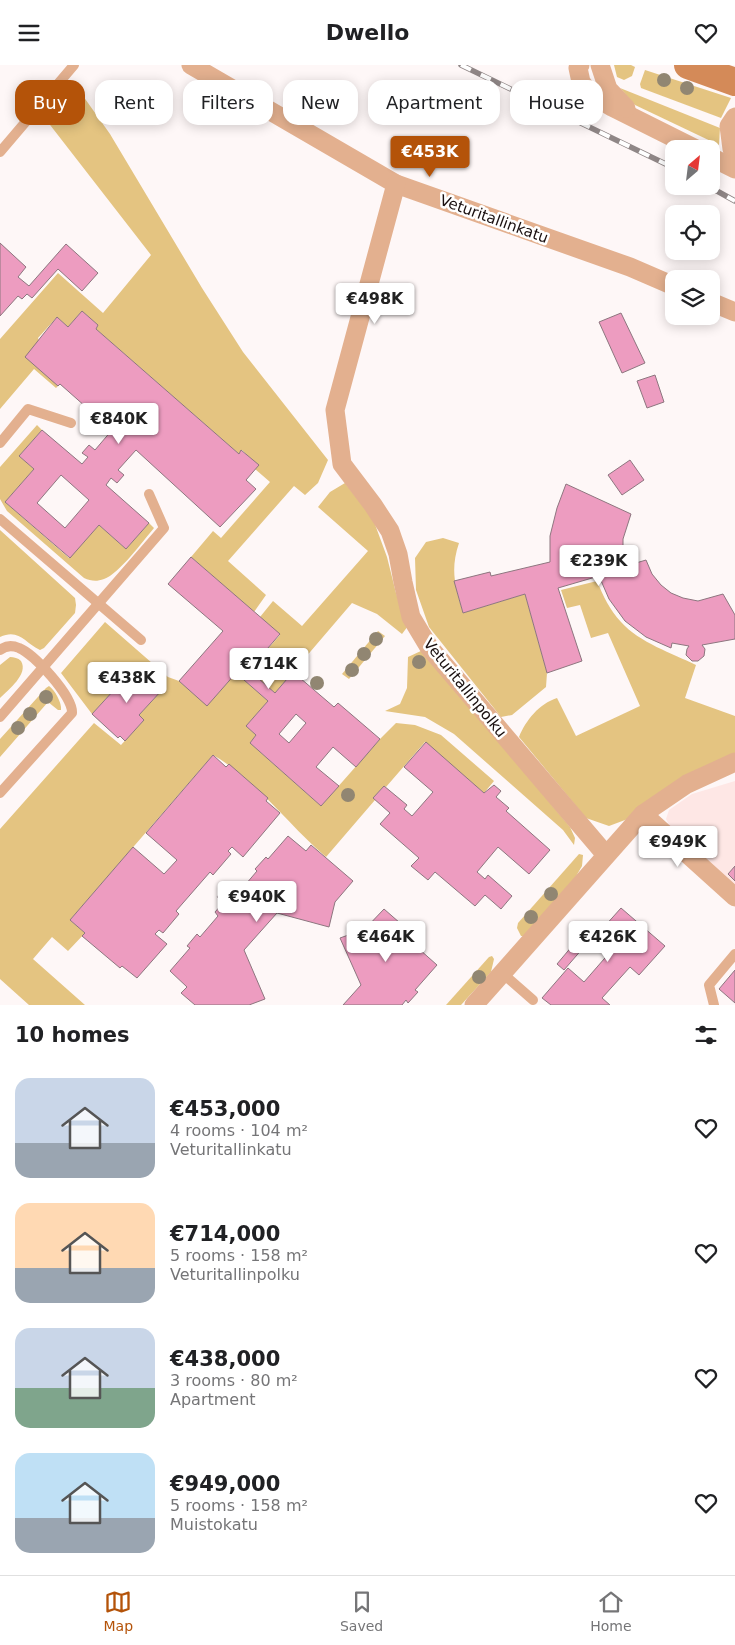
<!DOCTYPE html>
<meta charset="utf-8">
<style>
body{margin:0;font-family:"DejaVu Sans",sans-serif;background:#f6f6f6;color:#202124;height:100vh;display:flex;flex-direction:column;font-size:19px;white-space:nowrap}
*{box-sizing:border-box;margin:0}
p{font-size:16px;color:#757577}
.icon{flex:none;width:28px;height:28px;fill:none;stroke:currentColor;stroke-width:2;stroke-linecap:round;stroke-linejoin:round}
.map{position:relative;height:940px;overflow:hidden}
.panel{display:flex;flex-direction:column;background:#fff;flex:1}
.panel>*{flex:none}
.top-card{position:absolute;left:15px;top:15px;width:705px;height:45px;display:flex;gap:10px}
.needle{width:32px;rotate:28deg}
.fabs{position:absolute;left:665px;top:75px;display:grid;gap:10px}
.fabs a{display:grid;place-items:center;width:55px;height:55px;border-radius:10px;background:#fff;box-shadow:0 2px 12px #0003;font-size:25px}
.price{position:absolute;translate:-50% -42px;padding:0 11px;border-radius:5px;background:#fff;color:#222;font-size:16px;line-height:32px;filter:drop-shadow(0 1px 2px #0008)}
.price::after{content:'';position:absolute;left:50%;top:30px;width:15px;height:11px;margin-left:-8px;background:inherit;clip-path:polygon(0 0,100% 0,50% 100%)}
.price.current{background:#b45309;color:#fff}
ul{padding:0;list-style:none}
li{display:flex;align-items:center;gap:15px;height:125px;padding:0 15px}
li span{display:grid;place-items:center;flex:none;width:140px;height:100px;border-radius:15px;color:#555}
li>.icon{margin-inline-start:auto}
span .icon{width:60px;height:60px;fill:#fffc;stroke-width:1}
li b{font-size:21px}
h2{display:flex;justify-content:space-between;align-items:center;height:60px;padding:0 15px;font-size:21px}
.pill{padding:0 18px;border-radius:15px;background:#fff;box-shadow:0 2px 12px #0003;font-size:18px;line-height:45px}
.pill.current{background:#b45309;color:#fff}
header{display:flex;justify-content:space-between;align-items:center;height:65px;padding:0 15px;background:#fff;font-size:22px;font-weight:600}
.tabs{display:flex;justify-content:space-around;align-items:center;height:70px;border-top:1px solid #e0e0e0;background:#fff;font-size:14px;color:#757577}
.tabs a{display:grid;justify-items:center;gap:2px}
.tabs .current{color:#b45309}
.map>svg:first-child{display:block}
</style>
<header><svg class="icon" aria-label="menu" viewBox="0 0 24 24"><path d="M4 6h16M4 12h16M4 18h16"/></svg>Dwello<svg class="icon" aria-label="heart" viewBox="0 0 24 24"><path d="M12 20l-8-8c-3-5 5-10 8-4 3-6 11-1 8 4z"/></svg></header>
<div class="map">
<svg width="735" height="940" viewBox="0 0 735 940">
<rect width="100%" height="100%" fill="#fef7f7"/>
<polygon fill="#fee7e5" points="735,716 735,820 671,764 666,754 669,745 692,729"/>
<g fill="#e4c481">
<polygon points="614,0 631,0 635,2 632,11 624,15 617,12"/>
<polygon points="645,5 731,33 721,53 641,23 640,19"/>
<polygon points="76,21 110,69 202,223 243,287 328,395 318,418 305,430 294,421 228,496 266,530 254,547 191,492 213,466 221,473 270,417 255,404 258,400 242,385 239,389 96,264 98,260 82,246 68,262 57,252 38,273 58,321 56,323 34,304 0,344 0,274 58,208 103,248 151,190 47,56"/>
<polygon points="620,23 720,63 719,80 635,40"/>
<path d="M37,360L42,365L19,391L34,404L5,437L69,493L99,460L126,484L149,458L154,463C143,476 119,509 104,514C96,517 91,516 84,513L7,446L0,434V402Z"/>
<polygon points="345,418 373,454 387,492 396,528 408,561 402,569 377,549 352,538 275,628 243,600 249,592 256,597 280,570 260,552 273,536 302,561 368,486 318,442 330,427"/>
<path d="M0,465L75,533L76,540L75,548L44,583L40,585C25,578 19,563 0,572Z"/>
<path d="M443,473L459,478C450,505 455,521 463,548L525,529L547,608L546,622L512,650L501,652L429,562L416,525L415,493L426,477Z"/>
<path d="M597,516C603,531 610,545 621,557C640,578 672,588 696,600L685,633L735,651V692L633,752L609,761L586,753L519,672C526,655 539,639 557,633L576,671L640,641L608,568L591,573L580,540L567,543L561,525Z"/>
<path d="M105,557L168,612L179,616L207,640L236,608L268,636L246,661L256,670L250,678L321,741L380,674L396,658L415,660L441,670L494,716L484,728L425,677L386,722L384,721L373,733L375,735L326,792C287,759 258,716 213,690L70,855L85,868L68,886L52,872L33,894L85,940H29L0,914V764L94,658L121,680L144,655L139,650L162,625L136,601L92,649L61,608Z"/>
<polygon points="378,566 385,571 349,614 342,609"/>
<polygon points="423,585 570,762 575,773 574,780 563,765 454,669 425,652 385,646 400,639 407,623 408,592"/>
<path d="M10,592C14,592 18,593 21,596C29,609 8,625 0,633V600Z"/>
<path d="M49,621C55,625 62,638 61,645H58L48,637L0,692V674L46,623Z"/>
<polygon points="579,789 583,790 582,801 575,813 524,871 521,871 517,863 518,858"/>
<polygon points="492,891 494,894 491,907 461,940 446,940 489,892"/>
</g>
<g fill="#ed9cc0" stroke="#8d767f" fill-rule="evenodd">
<polygon points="0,178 26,202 18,212 29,221 66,179 98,208 82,226 58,204 32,233 27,229 22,234 18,231 0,251"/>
<path d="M82,246L98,260L96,264L239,389L241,385L259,400L246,415L256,424L220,462L136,385L118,405L124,410L117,418L111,413L106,420L149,458L126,484L99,460L70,493L5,437L34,404L19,391L42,365L82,399L88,392L82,388L89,380L95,385L112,365L60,319L58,321L25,292L57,252L68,262ZM61,410L89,435L65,463L37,438Z"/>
<polygon points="621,248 645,298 622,308 599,257"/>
<polygon points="655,310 664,337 647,343 637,316"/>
<polygon points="630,395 644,415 622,430 608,410"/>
<polygon points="566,419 631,449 623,474 623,488 626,501 646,495 652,509 661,520 671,528 683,533 698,536 723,529 735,550 735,574 702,580 705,584 704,591 698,596 692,596 686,590 687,584 689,581 672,578 671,583 646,572 625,556 609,534 599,511 558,523 582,596 547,608 525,529 463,548 454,516 490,507 491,511 550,497 550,471 557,443"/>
<path d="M191,492L280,569L255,598L249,592L243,600L275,628L293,607L334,642L338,638L380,674L356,702L333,682L316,702L339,721L321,741L250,678L256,670L246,661L268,636L236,608L207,641L179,616L223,566L168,519ZM296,649L306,658L289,678L279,669Z"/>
<polygon points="136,601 162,625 139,650 144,655 125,676 120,671 118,673 92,649"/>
<polygon points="426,677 484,728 494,720 501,726 496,732 509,743 506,746 550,785 529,809 498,782 477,807 485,814 488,810 512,831 501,844 485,830 475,841 435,807 428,815 411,801 419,793 380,759 390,748 373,733 384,721 407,740 404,744 412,751 433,727 404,702"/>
<polygon points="213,690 226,702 229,699 268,733 266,736 280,748 243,792 232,782 228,786 231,789 213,810 210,807 176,846 179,849 163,868 159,865 155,869 167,879 137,913 122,901 120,903 82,871 85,868 70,855 133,782 164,809 177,795 146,768"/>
<polygon points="288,771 306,786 311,780 353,816 335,837 329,862 277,848 244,885 265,934 249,940 195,940 181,928 187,922 170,906 190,883 187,881 197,869 200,872 218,851 215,847 223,838 217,832 230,817 240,826 257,806 255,804 266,792 268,794"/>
<polygon points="735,801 735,816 728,809"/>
<polygon points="621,843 665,881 639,910 630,902 602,933 610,940 551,940 542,933 568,903 584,917 611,886 595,872"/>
<polygon points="384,844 424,879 419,884 437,900 415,925 418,927 408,938 406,935 402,940 343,940 361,920 340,873 365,864"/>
<polygon points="589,861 596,868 564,905 557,899"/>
<polygon points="735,905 735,938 719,924"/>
</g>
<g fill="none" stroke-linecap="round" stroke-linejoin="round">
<g stroke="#e3b08f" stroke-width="10">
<polyline points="0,87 74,0"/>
<polyline points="0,378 28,344 71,358"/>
<polyline points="0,454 141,575"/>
<path d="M0,585C5,581 12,580 19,583C34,589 73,631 72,648L0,728"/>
<polyline points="0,652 164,463 149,429"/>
<polyline points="502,908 533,935"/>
<polyline points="714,940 709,920 735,889"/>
</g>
<g stroke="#e3b08f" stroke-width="19">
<polyline points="191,0 396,119 630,202 674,221"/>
<polyline points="580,0 578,3 581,17 590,29 612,42 696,84"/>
<polyline points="600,0 608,24 626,43"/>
<polyline points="735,52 729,61 732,84 735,88"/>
<polyline points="711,92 735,104"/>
<polyline points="396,119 335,345 342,399 373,440 390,466 398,489 403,517 411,552 429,582 606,790"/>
<polyline points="711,237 735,247"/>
<polyline points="643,749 735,832"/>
<polyline points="474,940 643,749 687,719 735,697"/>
</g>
<polyline stroke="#d48a58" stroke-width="28" points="688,0 735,17"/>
<g stroke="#8f8686" stroke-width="5.5">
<g id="rail">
<polyline points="461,0 674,103"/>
<polyline points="708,121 735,136"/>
</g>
</g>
<use href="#rail" stroke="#fff" stroke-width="4" stroke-dasharray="11" stroke-linecap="butt"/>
</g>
<g fill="#918672">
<circle cx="664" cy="15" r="7"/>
<circle cx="687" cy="23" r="7"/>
<circle cx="376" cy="574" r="7"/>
<circle cx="364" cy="589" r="7"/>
<circle cx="419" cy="597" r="7"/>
<circle cx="352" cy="605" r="7"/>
<circle cx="317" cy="618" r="7"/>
<circle cx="46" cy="632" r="7"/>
<circle cx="30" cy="649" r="7"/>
<circle cx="18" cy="663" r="7"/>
<circle cx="348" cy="730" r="7"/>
<circle cx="551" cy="829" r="7"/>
<circle cx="531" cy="852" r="7"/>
<circle cx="479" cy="912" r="7"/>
</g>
<g text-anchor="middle" stroke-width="5" stroke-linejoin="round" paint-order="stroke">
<g font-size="15" fill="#190f0f" stroke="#fff">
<text transform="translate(494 154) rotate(20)" y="5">Veturitallinkatu</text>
<text transform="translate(465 623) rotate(51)" y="5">Veturitallinpolku</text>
</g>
</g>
</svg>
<div class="fabs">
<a><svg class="needle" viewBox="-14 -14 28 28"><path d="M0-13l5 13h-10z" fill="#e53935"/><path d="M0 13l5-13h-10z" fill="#757577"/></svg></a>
<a><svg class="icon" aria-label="locate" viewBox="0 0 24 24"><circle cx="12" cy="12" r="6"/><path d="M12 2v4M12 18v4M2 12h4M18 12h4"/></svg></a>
<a><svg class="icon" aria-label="layers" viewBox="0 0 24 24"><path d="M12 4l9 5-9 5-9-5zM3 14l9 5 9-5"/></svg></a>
</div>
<b class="price current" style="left:430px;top:113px">€453K</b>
<b class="price" style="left:375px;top:260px">€498K</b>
<b class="price" style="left:119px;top:380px">€840K</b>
<b class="price" style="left:599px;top:522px">€239K</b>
<b class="price" style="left:269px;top:625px">€714K</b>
<b class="price" style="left:127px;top:639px">€438K</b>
<b class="price" style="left:678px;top:803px">€949K</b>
<b class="price" style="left:257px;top:858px">€940K</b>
<b class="price" style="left:386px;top:898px">€464K</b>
<b class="price" style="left:608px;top:898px">€426K</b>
<div class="top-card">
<a class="pill current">Buy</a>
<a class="pill">Rent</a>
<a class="pill">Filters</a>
<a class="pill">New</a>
<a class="pill">Apartment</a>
<a class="pill">House</a>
</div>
</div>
<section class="panel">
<h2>10 homes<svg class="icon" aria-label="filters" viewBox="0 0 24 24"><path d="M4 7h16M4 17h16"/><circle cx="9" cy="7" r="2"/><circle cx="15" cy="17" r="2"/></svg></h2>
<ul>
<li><span style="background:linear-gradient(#c9d6e8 65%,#9aa5b1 0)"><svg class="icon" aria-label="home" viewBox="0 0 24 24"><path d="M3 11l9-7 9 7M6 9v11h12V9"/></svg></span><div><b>€453,000</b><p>4 rooms · 104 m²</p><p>Veturitallinkatu</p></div><svg class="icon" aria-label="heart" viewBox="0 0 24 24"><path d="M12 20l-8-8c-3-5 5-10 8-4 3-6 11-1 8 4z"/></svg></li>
<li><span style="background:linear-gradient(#ffd9b3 65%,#9aa5b1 0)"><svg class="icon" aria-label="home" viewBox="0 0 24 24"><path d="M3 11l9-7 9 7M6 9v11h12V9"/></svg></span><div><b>€714,000</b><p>5 rooms · 158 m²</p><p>Veturitallinpolku</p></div><svg class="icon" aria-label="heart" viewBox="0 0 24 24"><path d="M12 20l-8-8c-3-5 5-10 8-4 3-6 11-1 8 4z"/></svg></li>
<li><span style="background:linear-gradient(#c9d6e8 60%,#7fa58c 0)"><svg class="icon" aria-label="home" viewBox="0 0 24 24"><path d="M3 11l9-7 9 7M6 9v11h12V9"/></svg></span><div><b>€438,000</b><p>3 rooms · 80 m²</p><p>Apartment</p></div><svg class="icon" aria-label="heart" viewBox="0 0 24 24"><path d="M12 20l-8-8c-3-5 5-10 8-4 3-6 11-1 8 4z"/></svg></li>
<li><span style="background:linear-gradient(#bfe0f5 65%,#9aa5b1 0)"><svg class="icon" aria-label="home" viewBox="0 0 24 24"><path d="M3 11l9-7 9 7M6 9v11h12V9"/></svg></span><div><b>€949,000</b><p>5 rooms · 158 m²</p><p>Muistokatu</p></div><svg class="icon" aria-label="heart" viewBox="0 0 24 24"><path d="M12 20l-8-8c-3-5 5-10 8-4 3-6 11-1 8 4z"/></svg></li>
</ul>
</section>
<nav class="tabs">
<a class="current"><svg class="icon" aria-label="map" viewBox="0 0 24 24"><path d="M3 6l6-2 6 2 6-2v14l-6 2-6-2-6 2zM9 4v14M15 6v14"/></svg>Map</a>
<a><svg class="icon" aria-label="saved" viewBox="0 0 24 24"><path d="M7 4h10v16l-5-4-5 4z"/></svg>Saved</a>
<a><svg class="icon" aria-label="home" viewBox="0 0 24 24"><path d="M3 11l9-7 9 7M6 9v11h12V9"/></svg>Home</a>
</nav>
